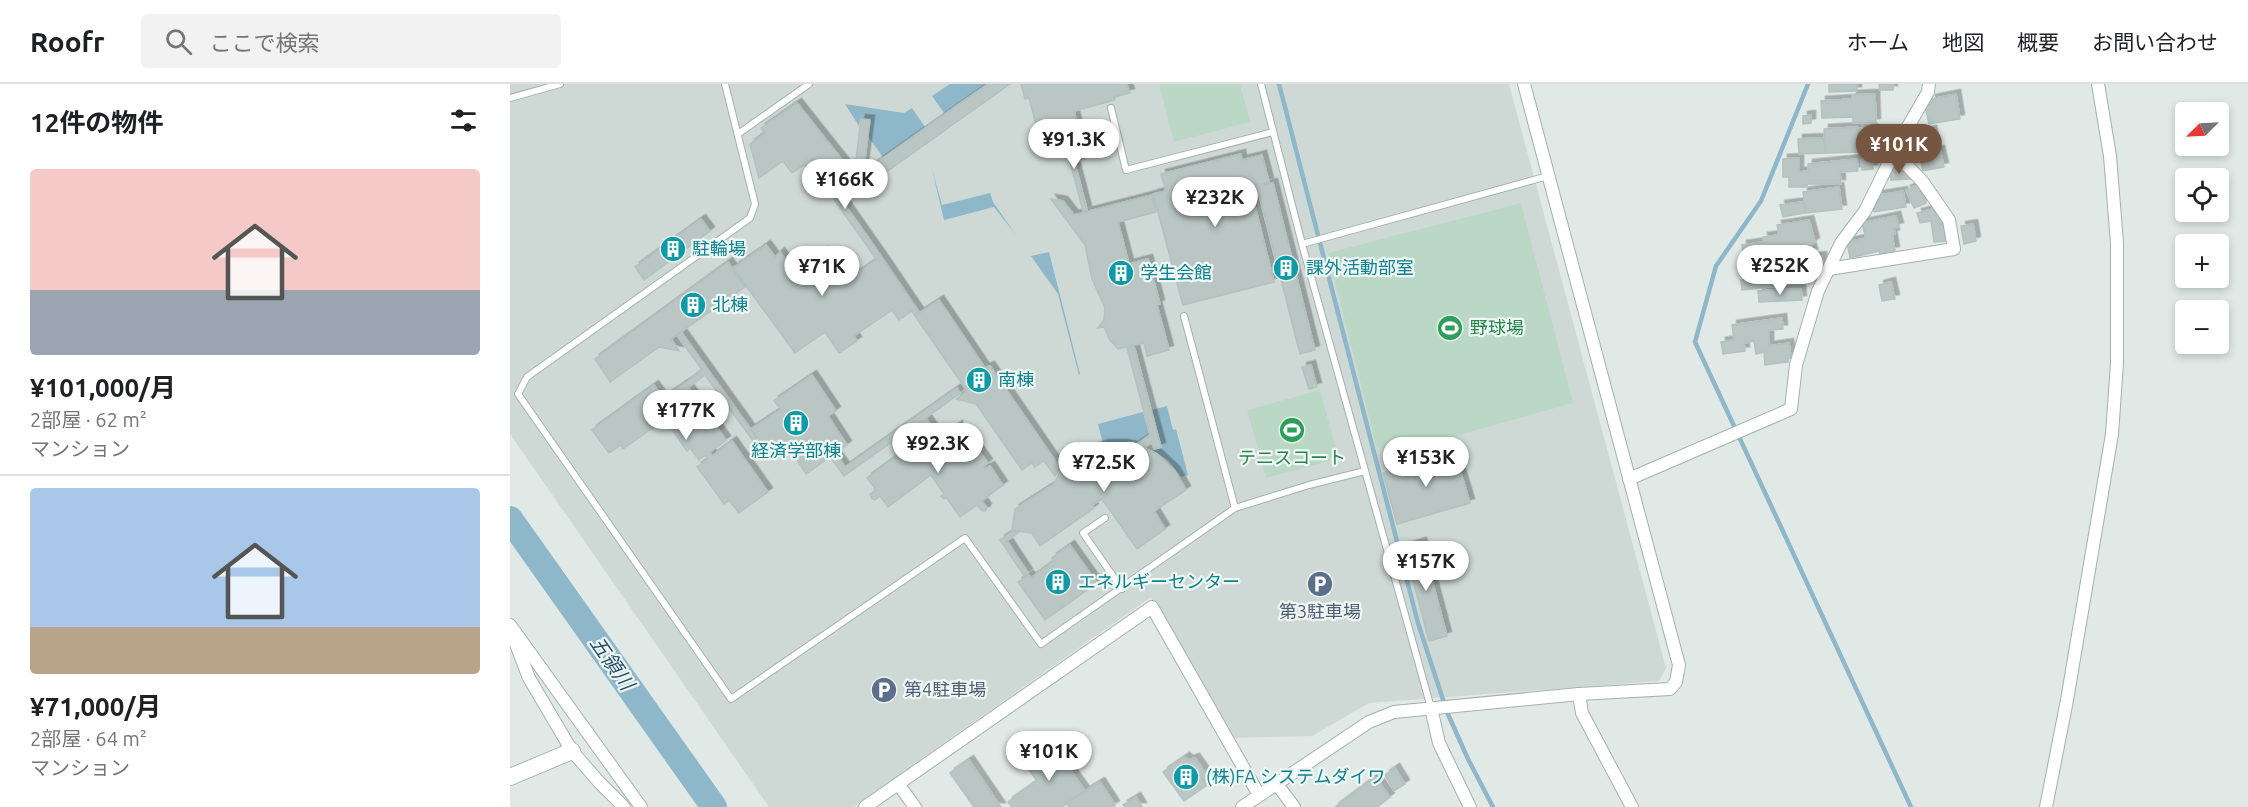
<!DOCTYPE html>
<html lang="ja">
<meta charset="utf-8">
<style>
body{margin:0;font-family:Ubuntu,"Noto Sans JP",sans-serif;background:#f2f2f2;color:#202124;height:100vh;display:flex;flex-direction:column;font-size:22px;white-space:nowrap}
*{box-sizing:border-box;margin:0}
p{font-size:20px;color:#757577}
.icon{flex:none;width:33px;height:33px;fill:none;stroke:currentColor;stroke-width:2;stroke-linecap:round;stroke-linejoin:round}
.map{position:relative;flex:1;overflow:hidden}
.sheet{display:flex;flex-direction:column;background:#fff;width:510px}
.sheet>*{flex:none}
.needle{width:39px;rotate:246deg}
.fabs{position:absolute;left:1665px;top:18px;display:grid;gap:12px}
.fabs a{display:grid;place-items:center;width:54px;height:54px;border-radius:6px;background:#fff;box-shadow:0 3px 9px #0003;font-size:30px}
.price{position:absolute;translate:-50% -51px;padding:0 14px;border-radius:21px;background:#fff;color:#222;font-size:20px;line-height:39px;filter:drop-shadow(0 2px 3px #0008)}
.price::after{content:'';position:absolute;left:50%;top:36px;width:18px;height:14px;margin-left:-9px;background:inherit;clip-path:polygon(0 0,100% 0,50% 100%)}
.price.on{background:#775641;color:#fff}
ul{padding:0;list-style:none}
li{display:grid;align-content:center;gap:12px;height:318px;padding:0 30px}
li+li{border-top:2px solid #e0e0e0}
li span{display:grid;place-items:center;height:186px;border-radius:6px;color:#555}
li>.icon{margin-inline-start:auto}
span .icon{width:108px;height:108px;fill:#fffc;stroke-width:1}
li b{font-size:26px}
h2{display:flex;justify-content:space-between;align-items:center;height:72px;padding:0 30px;font-size:26px}
header{display:flex;align-items:center;gap:36px;box-sizing:border-box;height:84px;padding:0 30px;background:#fff;border-bottom:2px solid #e0e0e0}
header strong{font-size:28px}
nav{display:flex;gap:33px;margin-inline-start:auto;font-size:21px}
.search{width:420px;height:54px;background:#f2f2f2;display:flex;align-items:center;gap:15px;box-sizing:border-box;padding:0 21px;border-radius:6px;color:#757577;font-size:22px}
main{display:flex;flex:1;min-height:0}
.map>svg:first-child{display:block}
</style>
<header>
<strong>Roofr</strong>
<div class="search"><svg class="icon" aria-label="search" viewBox="0 0 24 24"><circle cx="10" cy="10" r="6"/><path d="M15 15l6 6"/></svg>ここで検索</div>
<nav><a>ホーム</a><a>地図</a><a>概要</a><a>お問い合わせ</a></nav>
</header>
<main>
<section class="sheet">
<h2>12件の物件<svg class="icon" aria-label="filters" viewBox="0 0 24 24"><path d="M4 7h16M4 17h16"/><circle cx="9" cy="7" r="2"/><circle cx="15" cy="17" r="2"/></svg></h2>
<ul>
<li><span style="background:linear-gradient(#f6c9c9 65%,#9aa5b1 0)"><svg class="icon" aria-label="home" viewBox="0 0 24 24"><path d="M3 11l9-7 9 7M6 9v11h12V9"/></svg></span><div><b>¥101,000/月</b><p>2部屋 · 62 m²</p><p>マンション</p></div></li>
<li><span style="background:linear-gradient(#a9c7e8 75%,#b9a48a 0)"><svg class="icon" aria-label="home" viewBox="0 0 24 24"><path d="M3 11l9-7 9 7M6 9v11h12V9"/></svg></span><div><b>¥71,000/月</b><p>2部屋 · 64 m²</p><p>マンション</p></div></li>
</ul>
</section>
<div class="map">
<svg width="1738" height="723" viewBox="0 0 1738 723">
<defs>
<filter id="shadow"><feDropShadow dx="4.5" dy="-4.5" stdDeviation="0" flood-color="#0004"/></filter>
</defs>
<rect width="100%" height="100%" fill="#e0e9e6"/>
<polygon fill="#ced9d6" points="0,0 999,0 1156,584 1149,597 859,619 802,652 722,654 641,513 343,723 259,723 0,350"/>
<g fill="#bbd8c7">
<polygon points="649,0 730,0 740,38 664,58"/>
<polygon points="1011,119 1063,319 881,370 866,361 818,169"/>
<polygon points="810,306 826,365 819,377 756,394 737,326"/>
</g>
<g fill="#8eb7c9">
<polygon points="440,0 476,0 434,29 422,12"/>
<polygon points="335,20 394,29 402,24 415,43 373,73 358,53 360,36 350,35 349,42"/>
<polygon points="421,81 432,121 480,109 483,118 506,151 484,123 434,136"/>
<polygon points="539,168 570,290 569,291 548,210 521,172"/>
<polygon points="657,322 663,346 666,345 678,391 671,393 659,377 642,366 652,364 642,326"/>
<polygon points="633,328 639,350 627,359 618,357 617,360 593,360 588,340"/>
</g>
<g fill="none" stroke-linecap="round" stroke-linejoin="round">
<g stroke="#8eb7c9" stroke-width="4.5">
<polyline points="769,0 908,539 937,628 958,675 983,723"/>
<polyline points="1298,0 1251,117 1206,182 1185,258 1401,723"/>
</g>
<polyline stroke="#8eb7c9" stroke-width="26" points="0,435 204,723"/>
</g>
<g fill="#b9c6c3" stroke="#b3c2be" stroke-width="1.5" filter="url(#shadow)">
<polygon points="478,0 500,0 334,118 326,107"/>
<polygon points="511,0 617,0 620,9 604,13 605,16 564,27 576,75 565,77 557,44 529,52 519,14 515,15"/>
<polygon points="1319,0 1347,0 1347,7 1319,8"/>
<polygon points="1369,0 1383,0 1383,6 1370,6"/>
<polygon points="1365,10 1366,39 1343,39 1343,33 1312,34 1311,17 1342,15 1342,11"/>
<polygon points="1446,10 1450,35 1419,40 1415,22 1422,20 1421,15"/>
<polygon points="287,19 337,82 346,76 351,35 360,36 354,82 329,99 331,102 326,106 304,74 301,76 300,95 295,98 296,80 282,89 273,77 249,94 240,60 255,49 251,44"/>
<polygon points="1301,31 1301,39 1293,40 1293,32"/>
<polygon points="1347,43 1348,68 1316,69 1314,45"/>
<polygon points="1349,44 1363,44 1364,56 1349,56"/>
<polygon points="556,46 577,126 573,127 552,47"/>
<polygon points="1422,46 1425,62 1396,68 1393,58 1399,57 1398,51"/>
<polygon points="1314,54 1315,69 1289,70 1288,55"/>
<polygon points="1430,66 1434,83 1413,87 1409,70"/>
<polygon points="731,70 732,76 752,71 759,98 740,102 764,198 673,221 643,110 656,107 651,90"/>
<polygon points="1289,74 1289,88 1298,87 1298,80 1347,75 1348,87 1330,88 1331,100 1297,100 1297,103 1279,103 1279,93 1273,93 1273,75"/>
<polygon points="303,75 371,172 366,175 302,84"/>
<polygon points="1351,76 1362,76 1363,85 1352,86"/>
<polygon points="1380,86 1395,86 1400,95 1381,96"/>
<polygon points="763,99 805,266 790,270 747,102"/>
<polygon points="1408,101 1416,119 1404,124 1396,106"/>
<polygon points="1329,103 1332,125 1296,129 1293,108"/>
<polygon points="1393,107 1396,123 1364,128 1363,119 1369,118 1368,111"/>
<polygon points="642,111 646,128 608,138 619,180 638,175 650,220 647,221 659,266 637,272 634,259 608,265 600,256 594,243 588,244 594,236 595,224 582,195 575,161 541,115 553,117 564,131"/>
<polygon points="1293,118 1295,129 1273,133 1270,121"/>
<polygon points="1424,125 1425,131 1430,131 1431,141 1434,141 1436,157 1424,158 1421,137 1410,139 1407,129"/>
<polygon points="1386,132 1389,143 1384,144 1385,150 1382,151 1385,167 1370,170 1369,167 1340,174 1337,158 1356,154 1352,139"/>
<polygon points="191,135 200,147 134,196 125,183"/>
<polygon points="1299,136 1305,158 1301,161 1303,169 1289,171 1288,163 1270,166 1270,169 1255,171 1255,173 1234,177 1232,161 1254,158 1253,153 1269,151 1267,141"/>
<polygon points="1463,140 1466,157 1454,160 1451,142"/>
<polygon points="256,161 265,173 270,168 284,188 314,167 336,197 371,172 409,228 404,231 402,227 389,236 382,226 344,252 347,257 329,269 315,248 285,269 223,184"/>
<polygon points="1312,172 1313,179 1309,190 1294,188 1274,190 1273,176 1292,173 1293,183 1297,183 1298,174"/>
<polygon points="218,178 235,203 161,255 169,267 149,263 100,298 85,275"/>
<polygon points="1272,178 1278,201 1232,206 1231,196 1249,194 1247,184 1258,183 1258,180"/>
<polygon points="1381,198 1385,215 1372,217 1369,201"/>
<polygon points="1291,205 1292,216 1249,218 1248,207"/>
<polygon points="429,216 475,284 480,282 550,384 545,392 534,377 525,383 522,379 512,386 466,320 446,315 457,307 405,232"/>
<polygon points="1272,234 1273,245 1259,246 1259,262 1279,259 1281,274 1278,274 1278,278 1255,281 1254,268 1246,270 1244,257 1234,259 1235,267 1213,270 1211,258 1224,256 1222,241"/>
<polygon points="171,248 247,354 243,357 195,291 179,303 176,299 192,286 167,251"/>
<polygon points="624,262 651,363 644,365 642,358 634,364 625,361 640,351 617,264"/>
<polygon points="801,281 807,303 799,305 792,283"/>
<polygon points="302,291 326,327 318,332 337,361 296,390 279,363 262,374 241,345 271,325 264,317"/>
<polygon points="175,299 216,356 200,368 202,372 222,357 258,408 229,429 219,416 214,420 187,383 198,375 195,371 189,376 180,364 177,367 155,335 113,365 111,361 99,369 82,346 144,301 153,314"/>
<polygon points="447,304 450,309 416,334 429,353 423,357 410,338 334,392 321,374 326,370 335,383"/>
<polygon points="448,341 446,366 449,372 465,361 478,379 473,383 475,385 480,382 493,401 472,417 477,424 475,427 472,427 467,421 450,433 436,413 434,415 431,412 434,410 421,391 378,423 370,412 365,416 362,415 360,410 366,406 357,394 414,353 419,360"/>
<polygon points="595,360 613,360 636,365 647,370 665,387 676,406 644,427 655,445 627,465 592,415 582,421 584,424 530,462 522,449 502,446 505,425 544,400 551,386 561,375 581,364"/>
<polygon points="945,369 960,419 887,440 873,389"/>
<polygon points="502,448 509,448 497,457 518,489 514,492 490,456"/>
<polygon points="912,458 937,552 919,557 894,463"/>
<polygon points="560,461 587,499 535,536 508,498 519,491 521,494 544,477 542,474"/>
<polygon points="541,659 575,707 552,723 502,723 498,718 527,697 514,679"/>
<polygon points="675,673 679,676 685,674 697,691 693,695 696,702 674,717 653,688"/>
<polygon points="459,676 491,723 464,723 440,689"/>
<polygon points="885,684 895,700 884,707 875,691"/>
<polygon points="865,693 880,713 867,723 825,723"/>
<polygon points="590,698 605,721 602,723 559,723 556,719"/>
<polygon points="626,713 632,723 615,723 613,721"/>
</g>
<g fill="none" stroke-linecap="round" stroke-linejoin="round">
<g stroke="#a4b0ad" stroke-width="8">
<g id="lane">
<polyline points="215,0 245,120 240,134 17,293 8,310 221,615 455,454 531,560 725,424 799,401 855,387"/>
<polyline points="751,0 792,160 921,624"/>
<polyline points="0,14 50,0"/>
<polyline points="601,24 616,86 763,48"/>
<polyline points="228,50 299,0"/>
<polyline points="792,160 1038,92"/>
<polyline points="674,232 725,424"/>
<polyline points="595,434 573,449 612,505"/>
</g>
</g>
<g stroke="#a4b0ad" stroke-width="14">
<g id="street">
<polyline points="1014,0 1169,581 1166,598 1160,605 1069,610"/>
<polyline points="1319,185 1444,165 1439,136 1412,97 1384,68"/>
<polyline points="1119,395 1281,325 1286,281 1308,207 1331,159 1355,127 1388,60 1418,8 1419,0"/>
<polyline points="0,541 131,723"/>
<polyline points="4,555 19,594 62,667 89,698 114,723"/>
<polyline points="921,624 929,659 960,723"/>
<polyline points="766,699 784,723"/>
<polyline points="388,700 405,723"/>
<polyline points="355,723 642,523 749,711"/>
<polyline points="732,723 859,638 884,628 1069,610 1072,629 1122,723"/>
<polyline points="1536,723 1557,616 1602,350 1607,279 1607,159 1600,72 1588,0"/>
</g>
</g>
<g stroke="#a1b4b0" stroke-width="18">
<polyline id="secondary" points="0,693 62,667"/>
</g>
<use href="#lane" stroke="#fff" stroke-width="6"/>
<use href="#street" stroke="#fff" stroke-width="12"/>
<use href="#secondary" stroke="#fff" stroke-width="16"/>
</g>
<defs>
<g id="building-disc" transform="scale(1.35)"><circle r="9.5" fill="#0f9aa8" stroke="#f0f6f4"/><path d="M-4-6H4V6H1V3H-1V6H-4ZM-2.5-4.3h1.7v1.8h-1.7ZM.8-4.3h1.7v1.8H.8ZM-2.5-1h1.7V.8h-1.7ZM.8-1h1.7V.8H.8Z" fill="#fff"/></g>
<g id="stadium-disc" transform="scale(1.35)"><circle r="9.5" fill="#2e9e5b" stroke="#f0f6f4"/><path d="M0-5a6.5 5 0 1 0 0 10a6.5 5 0 1 0 0-10ZM-3.5-1.8h7v3.6h-7Z" fill="#fff"/></g>
<g id="parking-disc" transform="scale(1.35)"><circle r="9.5" fill="#5c6f8a" stroke="#f0f6f4"/><path d="M-3.5-5.5H1a3.5 3.5 0 0 1 0 7H-1V5.5H-3.5ZM-1-3.4V-.6H.8a1.4 1.4 0 0 0 0-2.8Z" fill="#fff"/></g>
</defs>
<g fill-rule="evenodd">
<use href="#building-disc" x="163" y="165"/>
<use href="#building-disc" x="776" y="184"/>
<use href="#building-disc" x="611" y="189"/>
<use href="#building-disc" x="183" y="221"/>
<use href="#stadium-disc" x="940" y="244"/>
<use href="#building-disc" x="469" y="296"/>
<use href="#building-disc" x="286" y="339"/>
<use href="#stadium-disc" x="782" y="346"/>
<use href="#building-disc" x="548" y="498"/>
<use href="#parking-disc" x="810" y="500"/>
<use href="#parking-disc" x="374" y="606"/>
<use href="#building-disc" x="676" y="693"/>
</g>
<g text-anchor="middle" stroke-width="4.5" stroke-linejoin="round" paint-order="stroke">
<g font-size="18" fill="#0d838f" stroke="#f0f6f4" text-anchor="start">
<text x="182" y="171">駐輪場</text>
<text x="796" y="190">課外活動部室</text>
<text x="630" y="195">学生会館</text>
<text x="202" y="227">北棟</text>
<text x="488" y="302">南棟</text>
<text x="286" y="373" text-anchor="middle">経済学部棟</text>
<text x="568" y="504">エネルギーセンター</text>
<text x="696" y="699">(株)FA システムダイワ</text>
</g>
<g font-size="18" fill="#27864d" stroke="#f0f6f4" text-anchor="start">
<text x="960" y="250">野球場</text>
<text x="782" y="380" text-anchor="middle">テニスコート</text>
</g>
<g font-size="18" fill="#4e5e75" stroke="#f0f6f4">
<text x="810" y="534">第3駐車場</text>
<text x="394" y="612" text-anchor="start">第4駐車場</text>
</g>
<g font-size="20" font-style="italic" fill="#24556d" stroke="#f0f6f4">
<text transform="translate(102 579) rotate(55)" y="7">五領川</text>
</g>
</g>
</svg>
<div class="fabs">
<a><svg class="needle" viewBox="-14 -14 28 28"><path d="M0-13l5 13h-10z" fill="#e53935"/><path d="M0 13l5-13h-10z" fill="#757577"/></svg></a>
<a><svg class="icon" aria-label="locate" viewBox="0 0 24 24"><circle cx="12" cy="12" r="6"/><path d="M12 2v4M12 18v4M2 12h4M18 12h4"/></svg></a>
<a>+</a>
<a>−</a>
</div>
<b class="price" style="left:564px;top:86px">¥91.3K</b>
<b class="price on" style="left:1389px;top:91px">¥101K</b>
<b class="price" style="left:335px;top:126px">¥166K</b>
<b class="price" style="left:705px;top:144px">¥232K</b>
<b class="price" style="left:1270px;top:212px">¥252K</b>
<b class="price" style="left:312px;top:213px">¥71K</b>
<b class="price" style="left:176px;top:357px">¥177K</b>
<b class="price" style="left:428px;top:390px">¥92.3K</b>
<b class="price" style="left:916px;top:404px">¥153K</b>
<b class="price" style="left:594px;top:409px">¥72.5K</b>
<b class="price" style="left:916px;top:508px">¥157K</b>
<b class="price" style="left:539px;top:698px">¥101K</b>
</div>
</main>
